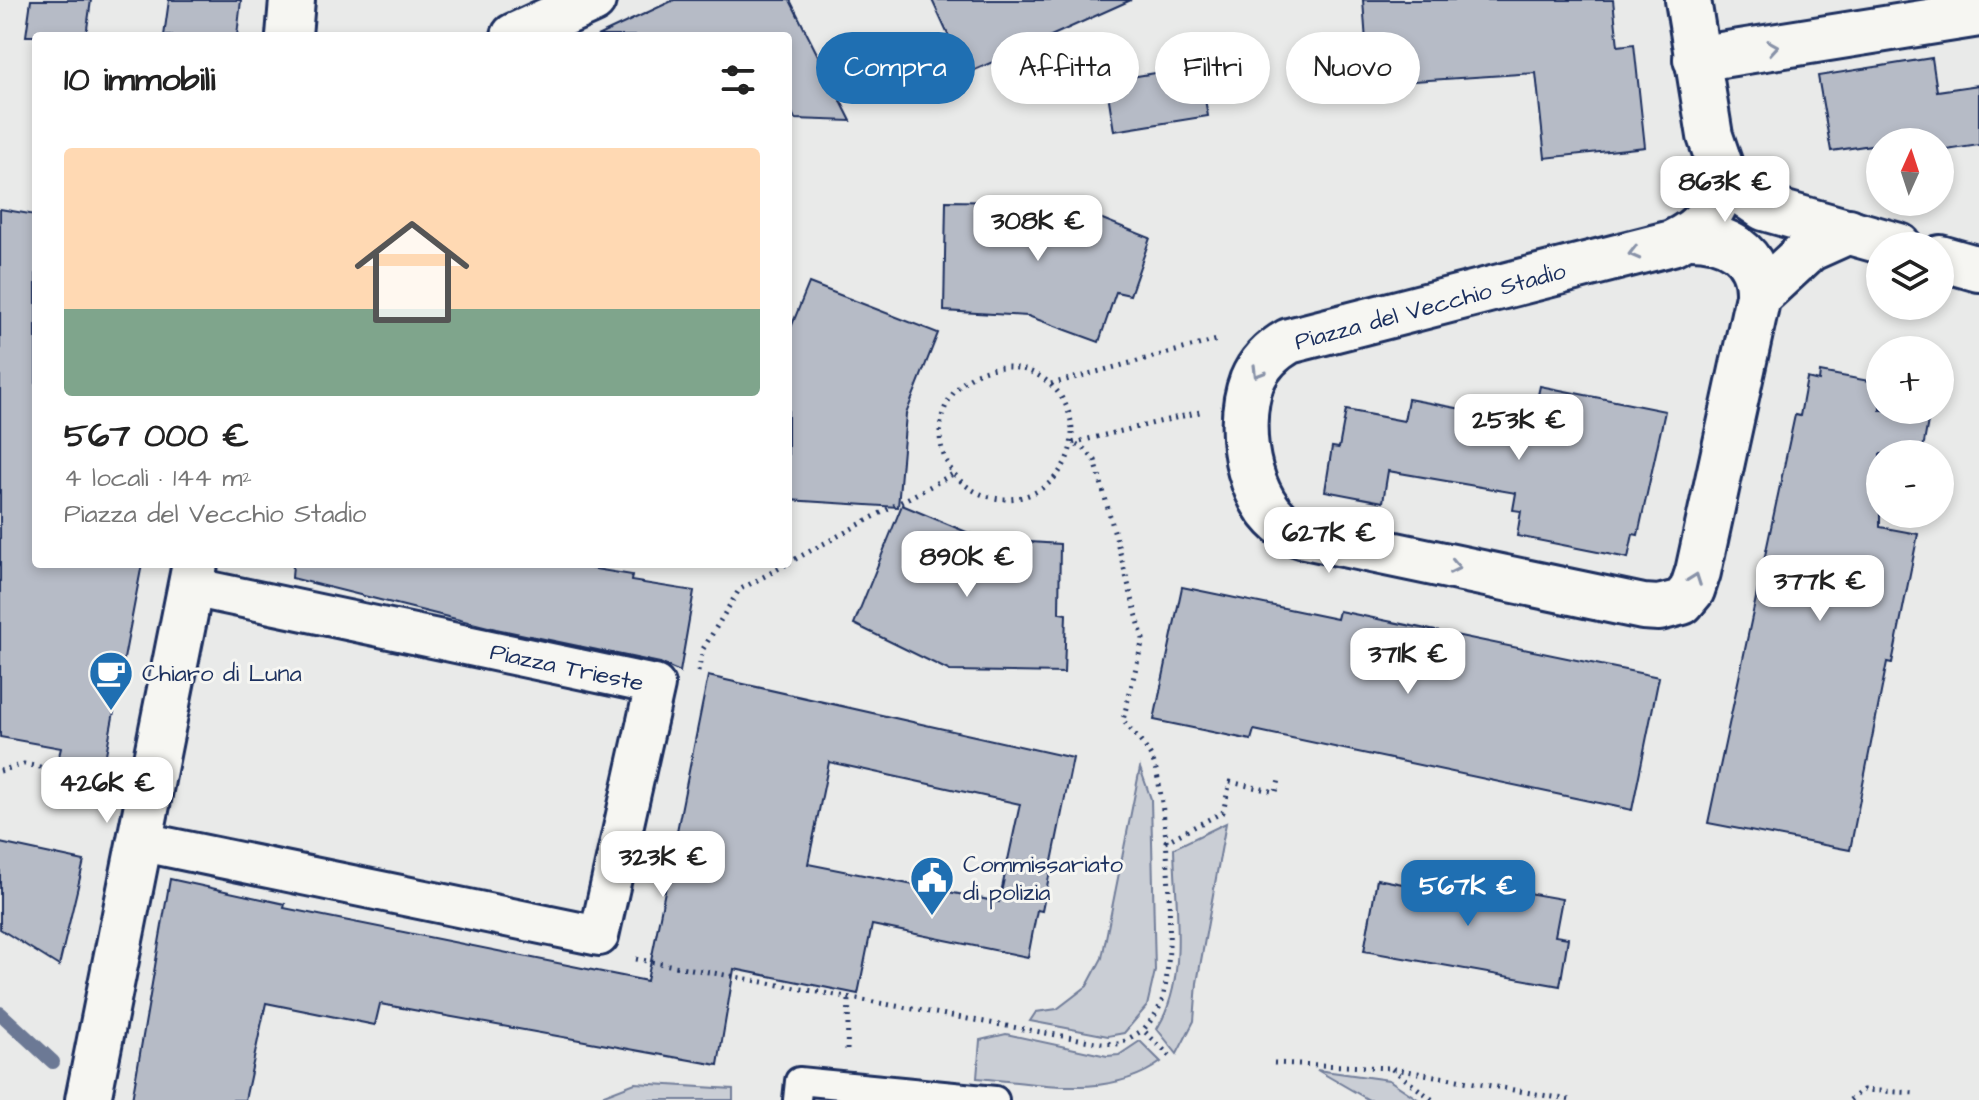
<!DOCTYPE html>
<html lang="it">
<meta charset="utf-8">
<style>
body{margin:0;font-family:"Architects Daughter",sans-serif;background:#f2f2f2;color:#222;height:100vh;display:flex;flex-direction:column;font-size:30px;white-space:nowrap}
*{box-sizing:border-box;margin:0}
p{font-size:26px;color:#767676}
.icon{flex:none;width:44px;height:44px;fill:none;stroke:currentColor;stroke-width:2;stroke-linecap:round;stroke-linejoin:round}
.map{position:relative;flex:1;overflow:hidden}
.panel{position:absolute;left:32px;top:32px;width:760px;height:536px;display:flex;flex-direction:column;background:#fff;border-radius:8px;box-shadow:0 4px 12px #0003}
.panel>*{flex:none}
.banner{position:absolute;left:816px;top:32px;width:760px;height:72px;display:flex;gap:16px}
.needle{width:52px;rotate:3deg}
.controls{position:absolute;left:1866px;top:128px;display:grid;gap:16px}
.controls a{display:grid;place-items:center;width:88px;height:88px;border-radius:50%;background:#fff;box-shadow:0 4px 12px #0003;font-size:40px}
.price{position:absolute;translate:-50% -68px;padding:0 18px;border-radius:16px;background:#fff;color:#222;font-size:26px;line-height:52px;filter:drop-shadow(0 2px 4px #0008)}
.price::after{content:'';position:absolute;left:50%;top:48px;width:24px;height:18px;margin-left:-12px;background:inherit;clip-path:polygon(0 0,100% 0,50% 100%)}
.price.active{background:#1f6fb2;color:#fff}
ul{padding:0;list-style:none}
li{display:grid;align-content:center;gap:16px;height:424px;padding:0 32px}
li+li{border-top:2px solid #e0e0e0}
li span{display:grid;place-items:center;height:248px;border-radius:8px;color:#555}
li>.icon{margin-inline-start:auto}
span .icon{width:144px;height:144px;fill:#fffc;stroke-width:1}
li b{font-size:34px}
h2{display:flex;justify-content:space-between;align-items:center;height:96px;padding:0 32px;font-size:34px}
.tag{padding:0 28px;border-radius:36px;background:#fff;box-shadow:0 4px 12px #0003;font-size:28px;line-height:72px}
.tag.active{background:#1f6fb2;color:#fff}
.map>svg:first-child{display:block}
</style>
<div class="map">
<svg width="1979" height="1100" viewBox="0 0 1979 1100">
<rect width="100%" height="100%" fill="#e9eae9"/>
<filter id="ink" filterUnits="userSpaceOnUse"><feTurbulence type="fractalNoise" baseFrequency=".0125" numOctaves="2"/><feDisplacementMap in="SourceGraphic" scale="16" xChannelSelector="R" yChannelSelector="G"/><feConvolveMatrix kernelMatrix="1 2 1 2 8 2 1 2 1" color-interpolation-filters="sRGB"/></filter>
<g filter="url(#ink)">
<g fill="#caced5" stroke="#727e9a" stroke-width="2">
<polygon points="1140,768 1151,799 1155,971 1147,1006 1124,1033 1108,1036 1030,1021 1036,1012 1057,1009 1087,986 1102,958"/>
<path d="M1226,823L1197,983L1194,1021L1177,1054L1157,1029C1189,977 1175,907 1174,848Z"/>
<path d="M1006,1034L1107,1056L1119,1055L1140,1041L1161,1062C1109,1100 1038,1083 977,1078L980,1040Z"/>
<polygon points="1317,1070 1389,1080 1419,1100 1369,1100"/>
<polygon points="635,1083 733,1089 733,1100 591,1100"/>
</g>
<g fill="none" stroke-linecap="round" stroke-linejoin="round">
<polyline stroke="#6c7995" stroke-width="14" points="0,1013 53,1062"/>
</g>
<g fill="#b6bbc6" stroke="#1b2f5e" stroke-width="2" fill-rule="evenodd">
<polygon points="31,0 91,0 86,36 26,36"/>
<polygon points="169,0 241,0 237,36 164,36"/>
<polygon points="674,0 790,0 851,121 795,119 788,104 788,36 597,36"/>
<polygon points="932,0 1131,0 966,74"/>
<polygon points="1363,0 1613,0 1618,46 1634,44 1645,147 1545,158 1536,73 1369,84"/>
<polygon points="1932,58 1937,91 1979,85 1979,145 1940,151 1940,142 1880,142 1880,158 1878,144 1831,151 1818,76"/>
<polygon points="1199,66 1208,116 1114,131 1106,81"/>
<polygon points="946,201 1018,202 1085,212 1150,238 1130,295 1116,292 1099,342 1028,316 944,311"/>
<polygon points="0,209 36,215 36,564 142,564 98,796 51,788 61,748 0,737"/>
<polygon points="809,283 938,333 906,414 898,507 788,500 788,335"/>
<polygon points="1820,372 1880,383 1880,410 1930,410 1922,454 1880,454 1880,527 1918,534 1892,663 1887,662 1850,850 1708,823 1795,415 1800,416 1807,378 1819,381"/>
<polygon points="1540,386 1665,411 1638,535 1633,534 1628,558 1517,536 1521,511 1513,510 1516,493 1388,471 1383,502 1325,491 1332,447 1339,448 1346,410 1404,421 1408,399 1532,422"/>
<polygon points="902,505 983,539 1060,544 1059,613 1066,614 1064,673 950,671 854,624"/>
<polygon points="293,564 565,564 632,575 631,581 694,591 680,672 660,663 496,629 292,578"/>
<polygon points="1182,587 1337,619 1339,611 1659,677 1632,810 1254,730 1251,740 1154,720"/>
<path d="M708,676L1073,758L1042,911L1037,910L1028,957L872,925L858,994L734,969L718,1065L380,1004L375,1025L266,1003L245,1100H132L170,879L285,904L284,908L647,981ZM829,762L1020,804L999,902L808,864Z"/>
<polygon points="0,843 84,861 59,966 0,929"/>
<polygon points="1410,872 1562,899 1555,936 1568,938 1560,986 1364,951 1377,879 1408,885"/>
</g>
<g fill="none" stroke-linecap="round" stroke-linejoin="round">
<g stroke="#1b2f5e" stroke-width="32">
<polyline id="service" points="797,1100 799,1081 995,1100"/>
</g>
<g stroke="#1b2f5e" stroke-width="44">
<polyline id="pedestrian" points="138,841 599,936 655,685 191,587"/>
</g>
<g stroke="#1b2f5e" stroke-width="50">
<g id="minor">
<polyline points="1688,0 1710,136 1722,171 1738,190 1764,208 1899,246"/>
<polyline points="514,36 593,0"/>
<polyline points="1696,59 1979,14"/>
<path d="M1722,171C1720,208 1705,228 1672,243L1289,341C1273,350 1259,364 1252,381C1234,428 1248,521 1305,536L1643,607L1659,608L1682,602L1692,590L1698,572L1758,296L1809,249L1849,231"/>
<path d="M1687,236C1725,235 1760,252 1758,296"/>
<polyline points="1940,258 1979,269"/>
</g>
</g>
<g stroke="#1b2f5e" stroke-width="50">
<g id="tertiary">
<polyline points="289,36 292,0"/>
<polyline points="88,1100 195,564"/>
</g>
</g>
<g stroke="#1b2f5e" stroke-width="5" stroke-dasharray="2 6" stroke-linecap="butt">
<circle cx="1006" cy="433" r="66"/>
<polyline points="1051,384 1221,339"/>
<polyline points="788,563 953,474"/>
<polyline points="698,672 703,649 739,590 787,564"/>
<polyline points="0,771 24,764 105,779"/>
<polyline points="1165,842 1223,812 1230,782 1276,792 1280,776"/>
<polyline points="636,959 1101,1043 1120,1044 1143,1030"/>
<polyline points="847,1050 849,999"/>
<path d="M1170,1056L1143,1030C1153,1018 1161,1009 1164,993C1175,945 1168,813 1155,766C1150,750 1133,733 1123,720L1143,639L1095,460L1084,449L1072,443L1200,412"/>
<polyline points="1274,1063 1390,1068 1570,1100"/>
<polyline points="1392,1069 1433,1100"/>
<polyline points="1850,1100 1863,1090 1916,1093"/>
</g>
<use href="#service" stroke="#f6f6f2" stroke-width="26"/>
<use href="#pedestrian" stroke="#f6f6f2" stroke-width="38"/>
<use href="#minor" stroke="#f6f6f2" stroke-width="44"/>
<use href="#tertiary" stroke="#f6f6f2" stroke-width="44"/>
</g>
<defs><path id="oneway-chevron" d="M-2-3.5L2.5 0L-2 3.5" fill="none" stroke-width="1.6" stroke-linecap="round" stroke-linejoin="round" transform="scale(2)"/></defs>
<g stroke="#8892a8">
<use href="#oneway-chevron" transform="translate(1773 47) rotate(-9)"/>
<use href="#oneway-chevron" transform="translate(1634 253) rotate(166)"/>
<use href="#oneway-chevron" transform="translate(1258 372) rotate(121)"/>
<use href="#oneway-chevron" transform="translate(1455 567) rotate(12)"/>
<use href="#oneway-chevron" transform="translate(1695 579) rotate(-70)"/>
</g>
</g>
<defs>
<g id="cafe-pin" transform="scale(2.3)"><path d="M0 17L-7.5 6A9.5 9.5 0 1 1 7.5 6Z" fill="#1f6fb2" stroke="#f6f6f2"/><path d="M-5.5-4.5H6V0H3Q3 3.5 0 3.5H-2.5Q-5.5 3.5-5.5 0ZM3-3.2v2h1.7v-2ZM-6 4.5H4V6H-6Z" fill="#fff"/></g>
<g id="civic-pin" transform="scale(2.3)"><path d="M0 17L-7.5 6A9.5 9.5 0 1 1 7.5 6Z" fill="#1f6fb2" stroke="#f6f6f2"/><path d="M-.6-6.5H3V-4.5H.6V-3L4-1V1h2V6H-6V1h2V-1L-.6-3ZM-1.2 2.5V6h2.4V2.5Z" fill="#fff"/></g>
</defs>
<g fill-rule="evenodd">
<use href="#cafe-pin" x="111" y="673"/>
<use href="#civic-pin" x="932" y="878"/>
</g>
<g text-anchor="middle" stroke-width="6" stroke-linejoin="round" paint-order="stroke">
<g font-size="24" fill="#1b2f5e" stroke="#f6f6f2">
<text transform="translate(1430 306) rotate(-15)" y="8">Piazza del Vecchio Stadio</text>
<text transform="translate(567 667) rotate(12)" y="8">Piazza Trieste</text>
</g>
<g font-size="24" fill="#1b2f5e" stroke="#f6f6f2" text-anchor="start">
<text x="142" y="681">Chiaro di Luna</text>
<text x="963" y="872">Commissariato<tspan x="963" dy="28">di polizia</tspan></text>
</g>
</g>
</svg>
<div class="controls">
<a><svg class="needle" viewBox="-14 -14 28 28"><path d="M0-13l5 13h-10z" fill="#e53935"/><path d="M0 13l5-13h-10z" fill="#767676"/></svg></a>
<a><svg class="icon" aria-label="layers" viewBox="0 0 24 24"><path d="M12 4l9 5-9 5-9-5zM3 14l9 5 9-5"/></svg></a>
<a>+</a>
<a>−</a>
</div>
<b class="price" style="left:1725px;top:224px">863K €</b>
<b class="price" style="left:1038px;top:263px">308K €</b>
<b class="price" style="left:1519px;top:462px">253K €</b>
<b class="price" style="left:1329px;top:575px">627K €</b>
<b class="price" style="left:967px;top:599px">890K €</b>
<b class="price" style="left:1820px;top:623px">377K €</b>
<b class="price" style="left:1408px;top:696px">371K €</b>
<b class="price" style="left:107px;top:825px">426K €</b>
<b class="price" style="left:663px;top:899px">323K €</b>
<b class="price active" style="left:1468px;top:928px">567K €</b>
<div class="banner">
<a class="tag active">Compra</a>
<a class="tag">Affitta</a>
<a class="tag">Filtri</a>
<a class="tag">Nuovo</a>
</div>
<section class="panel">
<h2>10 immobili<svg class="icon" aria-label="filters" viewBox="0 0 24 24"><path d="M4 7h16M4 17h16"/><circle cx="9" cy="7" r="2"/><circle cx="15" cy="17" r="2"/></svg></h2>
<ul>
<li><span style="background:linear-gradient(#ffd9b3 65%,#7fa58c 0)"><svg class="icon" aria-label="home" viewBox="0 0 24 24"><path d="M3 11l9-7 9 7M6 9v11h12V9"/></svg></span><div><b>567 000 €</b><p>4 locali · 144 m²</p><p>Piazza del Vecchio Stadio</p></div></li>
</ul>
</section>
</div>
